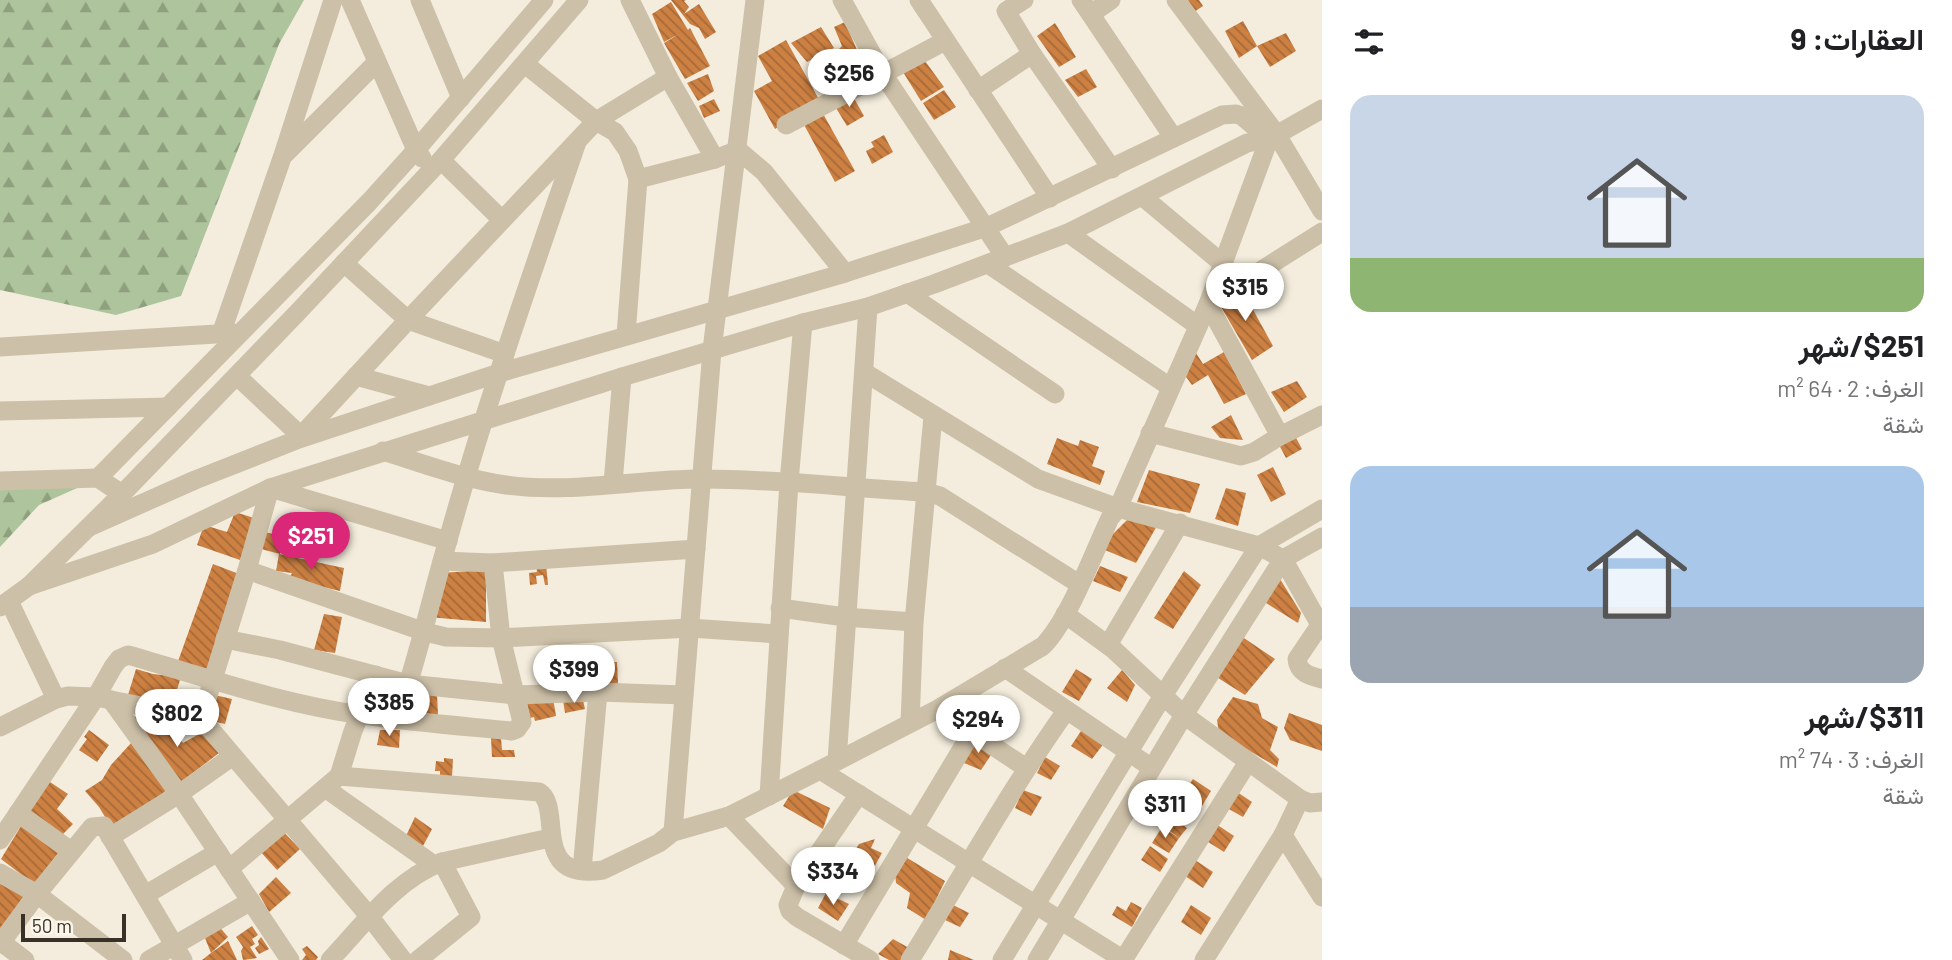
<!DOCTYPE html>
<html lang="ar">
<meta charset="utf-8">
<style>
body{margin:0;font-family:Barlow,Vazirmatn,sans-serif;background:#f2f2f2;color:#202124;direction:rtl;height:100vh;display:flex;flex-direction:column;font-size:26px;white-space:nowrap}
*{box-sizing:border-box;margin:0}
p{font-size:23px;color:#757577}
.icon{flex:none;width:38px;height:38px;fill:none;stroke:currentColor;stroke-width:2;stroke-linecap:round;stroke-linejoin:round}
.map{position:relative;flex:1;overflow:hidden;direction:ltr}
.panel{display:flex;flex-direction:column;background:#fff;width:630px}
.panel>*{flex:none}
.scale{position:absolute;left:21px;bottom:18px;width:105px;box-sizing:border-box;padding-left:7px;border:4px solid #393128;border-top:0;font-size:19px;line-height:24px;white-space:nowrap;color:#393128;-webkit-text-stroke:5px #fbf6ea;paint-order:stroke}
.price{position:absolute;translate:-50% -60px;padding:0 16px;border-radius:24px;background:#fff;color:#222;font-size:23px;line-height:46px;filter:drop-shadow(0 2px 4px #0008)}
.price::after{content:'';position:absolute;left:50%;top:42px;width:21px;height:16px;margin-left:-10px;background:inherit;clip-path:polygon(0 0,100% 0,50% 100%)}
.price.selected{background:#db2777;color:#fff}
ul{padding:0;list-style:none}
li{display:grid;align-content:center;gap:14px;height:371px;padding:0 28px}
li span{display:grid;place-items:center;height:217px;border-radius:21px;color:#555}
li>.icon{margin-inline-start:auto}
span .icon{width:126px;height:126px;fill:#fffc;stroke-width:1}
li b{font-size:30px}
h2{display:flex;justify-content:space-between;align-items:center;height:84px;padding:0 28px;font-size:30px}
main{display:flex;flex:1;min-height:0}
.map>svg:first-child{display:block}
</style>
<main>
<section class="panel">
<h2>العقارات: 9<svg class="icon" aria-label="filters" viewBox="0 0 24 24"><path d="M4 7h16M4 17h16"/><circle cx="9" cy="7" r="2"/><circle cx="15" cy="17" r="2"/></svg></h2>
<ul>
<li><span style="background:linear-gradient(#c9d6e8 75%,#8fb573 0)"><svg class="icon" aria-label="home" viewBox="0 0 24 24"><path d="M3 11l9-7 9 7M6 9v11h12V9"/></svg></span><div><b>$251/شهر</b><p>الغرف: 2 · 64 m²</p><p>شقة</p></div></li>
<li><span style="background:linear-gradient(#a9c7e8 65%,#9aa5b1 0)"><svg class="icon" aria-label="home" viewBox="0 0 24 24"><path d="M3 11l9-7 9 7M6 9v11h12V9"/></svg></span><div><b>$311/شهر</b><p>الغرف: 3 · 74 m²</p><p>شقة</p></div></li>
</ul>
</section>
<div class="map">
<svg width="1322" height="960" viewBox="0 0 1322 960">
<defs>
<pattern id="forest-firs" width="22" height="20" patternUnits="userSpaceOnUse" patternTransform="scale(1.75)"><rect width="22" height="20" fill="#aec49c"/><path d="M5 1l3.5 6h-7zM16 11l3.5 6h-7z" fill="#8fa07f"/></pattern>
<pattern id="building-back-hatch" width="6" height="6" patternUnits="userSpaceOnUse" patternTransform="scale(1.75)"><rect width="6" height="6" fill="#cc8042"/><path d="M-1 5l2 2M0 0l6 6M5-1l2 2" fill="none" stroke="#a76937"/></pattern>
</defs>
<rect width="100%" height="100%" fill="#f4eddd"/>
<g fill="url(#forest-firs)">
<polygon points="0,0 304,0 279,44 181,296 116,315 0,290"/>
<polygon points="0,483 84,485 39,505 0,547"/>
</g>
<g fill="url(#building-back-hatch)">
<polygon points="671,0 686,0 684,1 689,7 684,14 699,4 716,32 705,39 699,28 690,24"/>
<polygon points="1188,0 1199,0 1203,6 1194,12"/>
<polygon points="671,2 688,30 690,28 710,66 685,79 664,43 679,34 664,42 652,14"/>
<polygon points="1243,21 1257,46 1239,58 1225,31"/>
<polygon points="845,22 860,57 848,62 837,51 842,46 834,27"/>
<polygon points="1055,23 1076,57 1059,67 1037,36"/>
<polygon points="821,27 834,48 807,62 791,43"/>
<polygon points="1286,33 1296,51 1270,67 1257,46"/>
<polygon points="786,40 821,103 775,129 754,91 772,81 758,56"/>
<polygon points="832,53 837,62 816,74 811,66"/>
<polygon points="925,61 944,87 921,101 903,72"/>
<polygon points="845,63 853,78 828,91 820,77"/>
<polygon points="1086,69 1097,87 1078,97 1065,80"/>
<polygon points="708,74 714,91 698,101 687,83"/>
<polygon points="944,90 956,107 934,120 923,103"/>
<polygon points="851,93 864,116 847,126 833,103"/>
<polygon points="714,99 720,111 704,118 699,106"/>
<polygon points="821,110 855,171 835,182 802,121"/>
<polygon points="884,135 893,152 872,164 866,151 874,147 871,142"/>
<polygon points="1240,286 1273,346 1252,360 1217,300"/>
<polygon points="1224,352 1246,394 1224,404 1208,375 1192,385 1184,374 1196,353 1203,364"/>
<polygon points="1297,381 1307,397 1284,412 1271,392"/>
<polygon points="1231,415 1243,440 1220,438 1211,427"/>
<polygon points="1294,434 1302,449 1286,458 1278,443"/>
<polygon points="1057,438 1078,446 1080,440 1099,447 1092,466 1105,471 1100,485 1047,464"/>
<polygon points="1273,467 1286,494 1271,502 1257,475"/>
<polygon points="1149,470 1200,484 1190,513 1137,502"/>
<polygon points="1226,488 1246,493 1238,526 1215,519"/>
<polygon points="235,512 254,518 240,560 197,545 204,525 227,532"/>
<polygon points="1131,516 1158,524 1136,563 1105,550 1113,534"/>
<polygon points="265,532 285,537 280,554 261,549"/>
<polygon points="279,554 344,568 340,591 289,579 292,573 276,571"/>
<polygon points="546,563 548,585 545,585 543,575 536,576 537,584 530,585 529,573 537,572 536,565"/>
<polygon points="213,564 239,574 208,671 177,664"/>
<polygon points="1100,566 1128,577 1120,592 1093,581"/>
<polygon points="486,570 486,622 428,617 440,573"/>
<polygon points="1184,571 1201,585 1173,629 1154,618"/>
<polygon points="1280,579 1301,613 1298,623 1263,601"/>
<polygon points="324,614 342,617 335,653 314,650"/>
<polygon points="1241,636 1275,659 1245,695 1215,676"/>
<polygon points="617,662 618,684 591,684 590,663"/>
<polygon points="577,663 579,681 568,682 567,664"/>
<polygon points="564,664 565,683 543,684 542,665"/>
<polygon points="136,669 153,674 181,677 173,702 145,700 128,695"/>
<polygon points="1076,669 1092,679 1079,701 1062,692"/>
<polygon points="1122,670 1135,685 1127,702 1107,688"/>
<polygon points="210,694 232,699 225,724 204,719"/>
<polygon points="437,694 438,715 421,715 420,703 425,696"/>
<polygon points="582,696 585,709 565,713 563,700"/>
<polygon points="1233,697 1258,704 1262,718 1278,727 1270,750 1279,759 1277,767 1219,733 1217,720"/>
<polygon points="553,698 556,716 535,721 534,717 530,718 527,703"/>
<polygon points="999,705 1016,714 1002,735 988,726"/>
<polygon points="1289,713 1322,725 1322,751 1290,740 1284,728"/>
<polygon points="132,716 168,723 183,743 201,733 219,753 177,785"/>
<polygon points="1083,728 1105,742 1092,759 1071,746"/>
<polygon points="89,730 109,745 97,762 79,750 87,739 84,737"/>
<polygon points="380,730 400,730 399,748 377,745"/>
<polygon points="491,738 501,738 502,750 514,750 515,757 492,757"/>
<polygon points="974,739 993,752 981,770 964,763"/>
<polygon points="132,742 167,790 113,830 99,807 85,791 102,780 111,765"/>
<polygon points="1045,757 1060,766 1051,780 1037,773"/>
<polygon points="444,758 453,759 452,777 440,776 440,771 435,771 436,761 444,762"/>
<polygon points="1193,779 1211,791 1202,806 1183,794"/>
<polygon points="50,782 68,794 57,809 73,824 59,838 24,813"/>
<polygon points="793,790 830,808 823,829 783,806"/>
<polygon points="1023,790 1042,797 1031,816 1015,808"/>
<polygon points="1237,792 1252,802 1243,817 1227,808"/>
<polygon points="1180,795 1187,799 1178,814 1171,810"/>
<polygon points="1190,802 1200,809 1192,822 1181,815"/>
<polygon points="1169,815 1187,828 1179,838 1162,825"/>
<polygon points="415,817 432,829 423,846 405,838"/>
<polygon points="1216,824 1234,836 1224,852 1205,840"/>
<polygon points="21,826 59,852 34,884 1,859"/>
<polygon points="1162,827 1179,838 1169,853 1152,843"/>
<polygon points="281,829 300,849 277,870 258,849"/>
<polygon points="875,839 871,848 882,853 867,880 844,867 859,844"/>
<polygon points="1150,846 1168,859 1160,872 1141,860"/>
<polygon points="904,856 945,881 926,920 907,908 910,893 896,883 895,874"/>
<polygon points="1195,860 1213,872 1203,888 1185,876"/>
<polygon points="276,877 291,893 269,912 259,894"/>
<polygon points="0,882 24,897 0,932"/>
<polygon points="826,893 849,904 838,921 818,908"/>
<polygon points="1131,902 1142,908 1132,927 1112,915 1117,906 1126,911"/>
<polygon points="953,905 969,913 960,927 945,920"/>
<polygon points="1191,905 1211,918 1201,935 1181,922"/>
<polygon points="217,924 228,937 211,953 203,933"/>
<polygon points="252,926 258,935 252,939 255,944 250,947 257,958 243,960 241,951 243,947 236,937"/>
<polygon points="261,937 269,949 259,954 255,948 259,945 258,941"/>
<polygon points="893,939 909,948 902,960 889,960 878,954"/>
<polygon points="228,941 237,960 202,960 211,953"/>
<polygon points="307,946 318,957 316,960 302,960 306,955 302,949"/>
<polygon points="950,950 974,960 948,960"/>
</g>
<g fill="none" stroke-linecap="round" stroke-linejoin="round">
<g stroke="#cdc0a8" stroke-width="19">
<polyline points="350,0 416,150 422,158"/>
<polyline points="420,0 461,98"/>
<polyline points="630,0 668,77 715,159"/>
<polyline points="842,0 883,74 1005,257"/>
<polyline points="919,0 1050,198"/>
<polyline points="1024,0 1006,11 1032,54"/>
<polyline points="1081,0 1173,137"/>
<polyline points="1176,0 1277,135 1322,211"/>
<polyline points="1091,14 1111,0"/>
<polyline points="525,64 596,121 615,132 628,151 638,179 626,335"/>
<polyline points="978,90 1032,54 1112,169"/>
<polyline points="786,125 945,41"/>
<polyline points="285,154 376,63"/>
<polyline points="441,160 502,220"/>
<polyline points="638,179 715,159 738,150 764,172 845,273"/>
<polyline points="1143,197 1223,264"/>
<polyline points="1068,233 1198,326"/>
<polyline points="344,263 408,320 505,354"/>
<polyline points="988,264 1170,387"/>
<polyline points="907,293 1055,394"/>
<polyline points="221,334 283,155 333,0"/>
<polyline points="0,347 233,333"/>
<polyline points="864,372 1038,479 1118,508 1259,546 1283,559 1322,628"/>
<polyline points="237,376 301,436"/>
<polyline points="356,376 429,396"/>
<polyline points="0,411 168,407"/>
<polyline points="1150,433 1241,456 1254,452 1280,436 1322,415"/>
<polyline points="1280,436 1208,304 1322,232"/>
<polyline points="300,437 408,320 596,121 668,77"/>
<path d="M383,451C424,464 464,479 506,485C571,494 637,479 702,479C777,479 851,488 925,492L940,496L1079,584"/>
<polyline points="98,478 369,202 416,150 544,0"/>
<polyline points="0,481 98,478 122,494"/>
<polyline points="613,483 622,377"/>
<polyline points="89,527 195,480 299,439 499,373 845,273 987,227 1222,115 1236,114 1242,116 1269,139"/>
<polyline points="448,541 270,488 247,570 425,632 446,637 501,638 690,628 778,634"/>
<polyline points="442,561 493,563 696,549"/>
<polyline points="29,586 153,544 270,488 622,377 803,323 868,307 934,284 1068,233 1247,143 1269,139 1322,109"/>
<polyline points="0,607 29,586 122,494 298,312 441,160 579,0"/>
<polyline points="780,608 845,617 914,622"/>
<polyline points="1065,614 1113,649 1184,715 1300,799 1310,803 1322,802"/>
<path d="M1322,622L1297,659C1298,673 1310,676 1322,679"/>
<polyline points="225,639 280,650 408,684 516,695 598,692 684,695"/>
<polyline points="1108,645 1180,523"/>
<polyline points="1005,668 1152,768"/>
<path d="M408,684C423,636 434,588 448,540C485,406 532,274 577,142"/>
<polyline points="56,699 68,696 96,697 201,718 370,917 403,960"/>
<polyline points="111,700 179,794 290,960"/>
<polyline points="938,709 1026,768"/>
<polyline points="201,718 247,570"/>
<polyline points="910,723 914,622 933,416"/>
<polyline points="0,727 56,699 9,601"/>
<polyline points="837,761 868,307"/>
<polyline points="820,770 1124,960"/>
<polyline points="339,776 353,731 376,675"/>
<polyline points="325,788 434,865"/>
<polyline points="859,794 796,886 788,905 790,911 797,917 870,960"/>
<polyline points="769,796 789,482 803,323"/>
<polyline points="18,813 71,851"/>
<polyline points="729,816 796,886"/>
<polyline points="673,832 712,350 755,0"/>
<polyline points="1283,835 1322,897"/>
<polyline points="110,837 179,794 233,756"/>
<path d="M0,840L96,697L113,667L119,659L128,655C205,677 282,704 362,715C412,722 462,726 512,731L517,729L522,722L501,638L493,563"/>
<path d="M229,869L339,776L539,792C564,807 529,882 603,870L659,843L673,832L729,816L820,770L938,709L1043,646C1070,618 1093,554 1110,518L1118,508L1208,304L1269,139"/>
<polyline points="582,870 598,692"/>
<polyline points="0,873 37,894 123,960"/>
<polyline points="145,895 218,852"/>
<polyline points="0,941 25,960"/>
<polyline points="0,944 37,894 92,827 104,826 183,960"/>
<polyline points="844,945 972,732"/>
<polyline points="149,960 251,901"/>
<path d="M330,960C364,924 395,880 442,862L550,838"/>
<polyline points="418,960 471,917 442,862"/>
<path d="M910,960C962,877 1009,791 1066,711"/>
<polyline points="1002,960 1164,694 1259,546 1322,509"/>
<polyline points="1037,960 1184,715 1283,559 1322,537"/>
<polyline points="1123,960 1248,762"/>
<polyline points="1204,960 1283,835 1300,799"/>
</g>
</g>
</svg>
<div class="scale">50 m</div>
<b class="price" style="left:849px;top:109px">$256</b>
<b class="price" style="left:1245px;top:323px">$315</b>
<b class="price selected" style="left:311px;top:572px">$251</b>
<b class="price" style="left:574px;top:705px">$399</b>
<b class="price" style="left:389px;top:738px">$385</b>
<b class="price" style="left:177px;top:749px">$802</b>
<b class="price" style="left:978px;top:755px">$294</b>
<b class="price" style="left:1165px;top:840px">$311</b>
<b class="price" style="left:833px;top:907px">$334</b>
</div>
</main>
